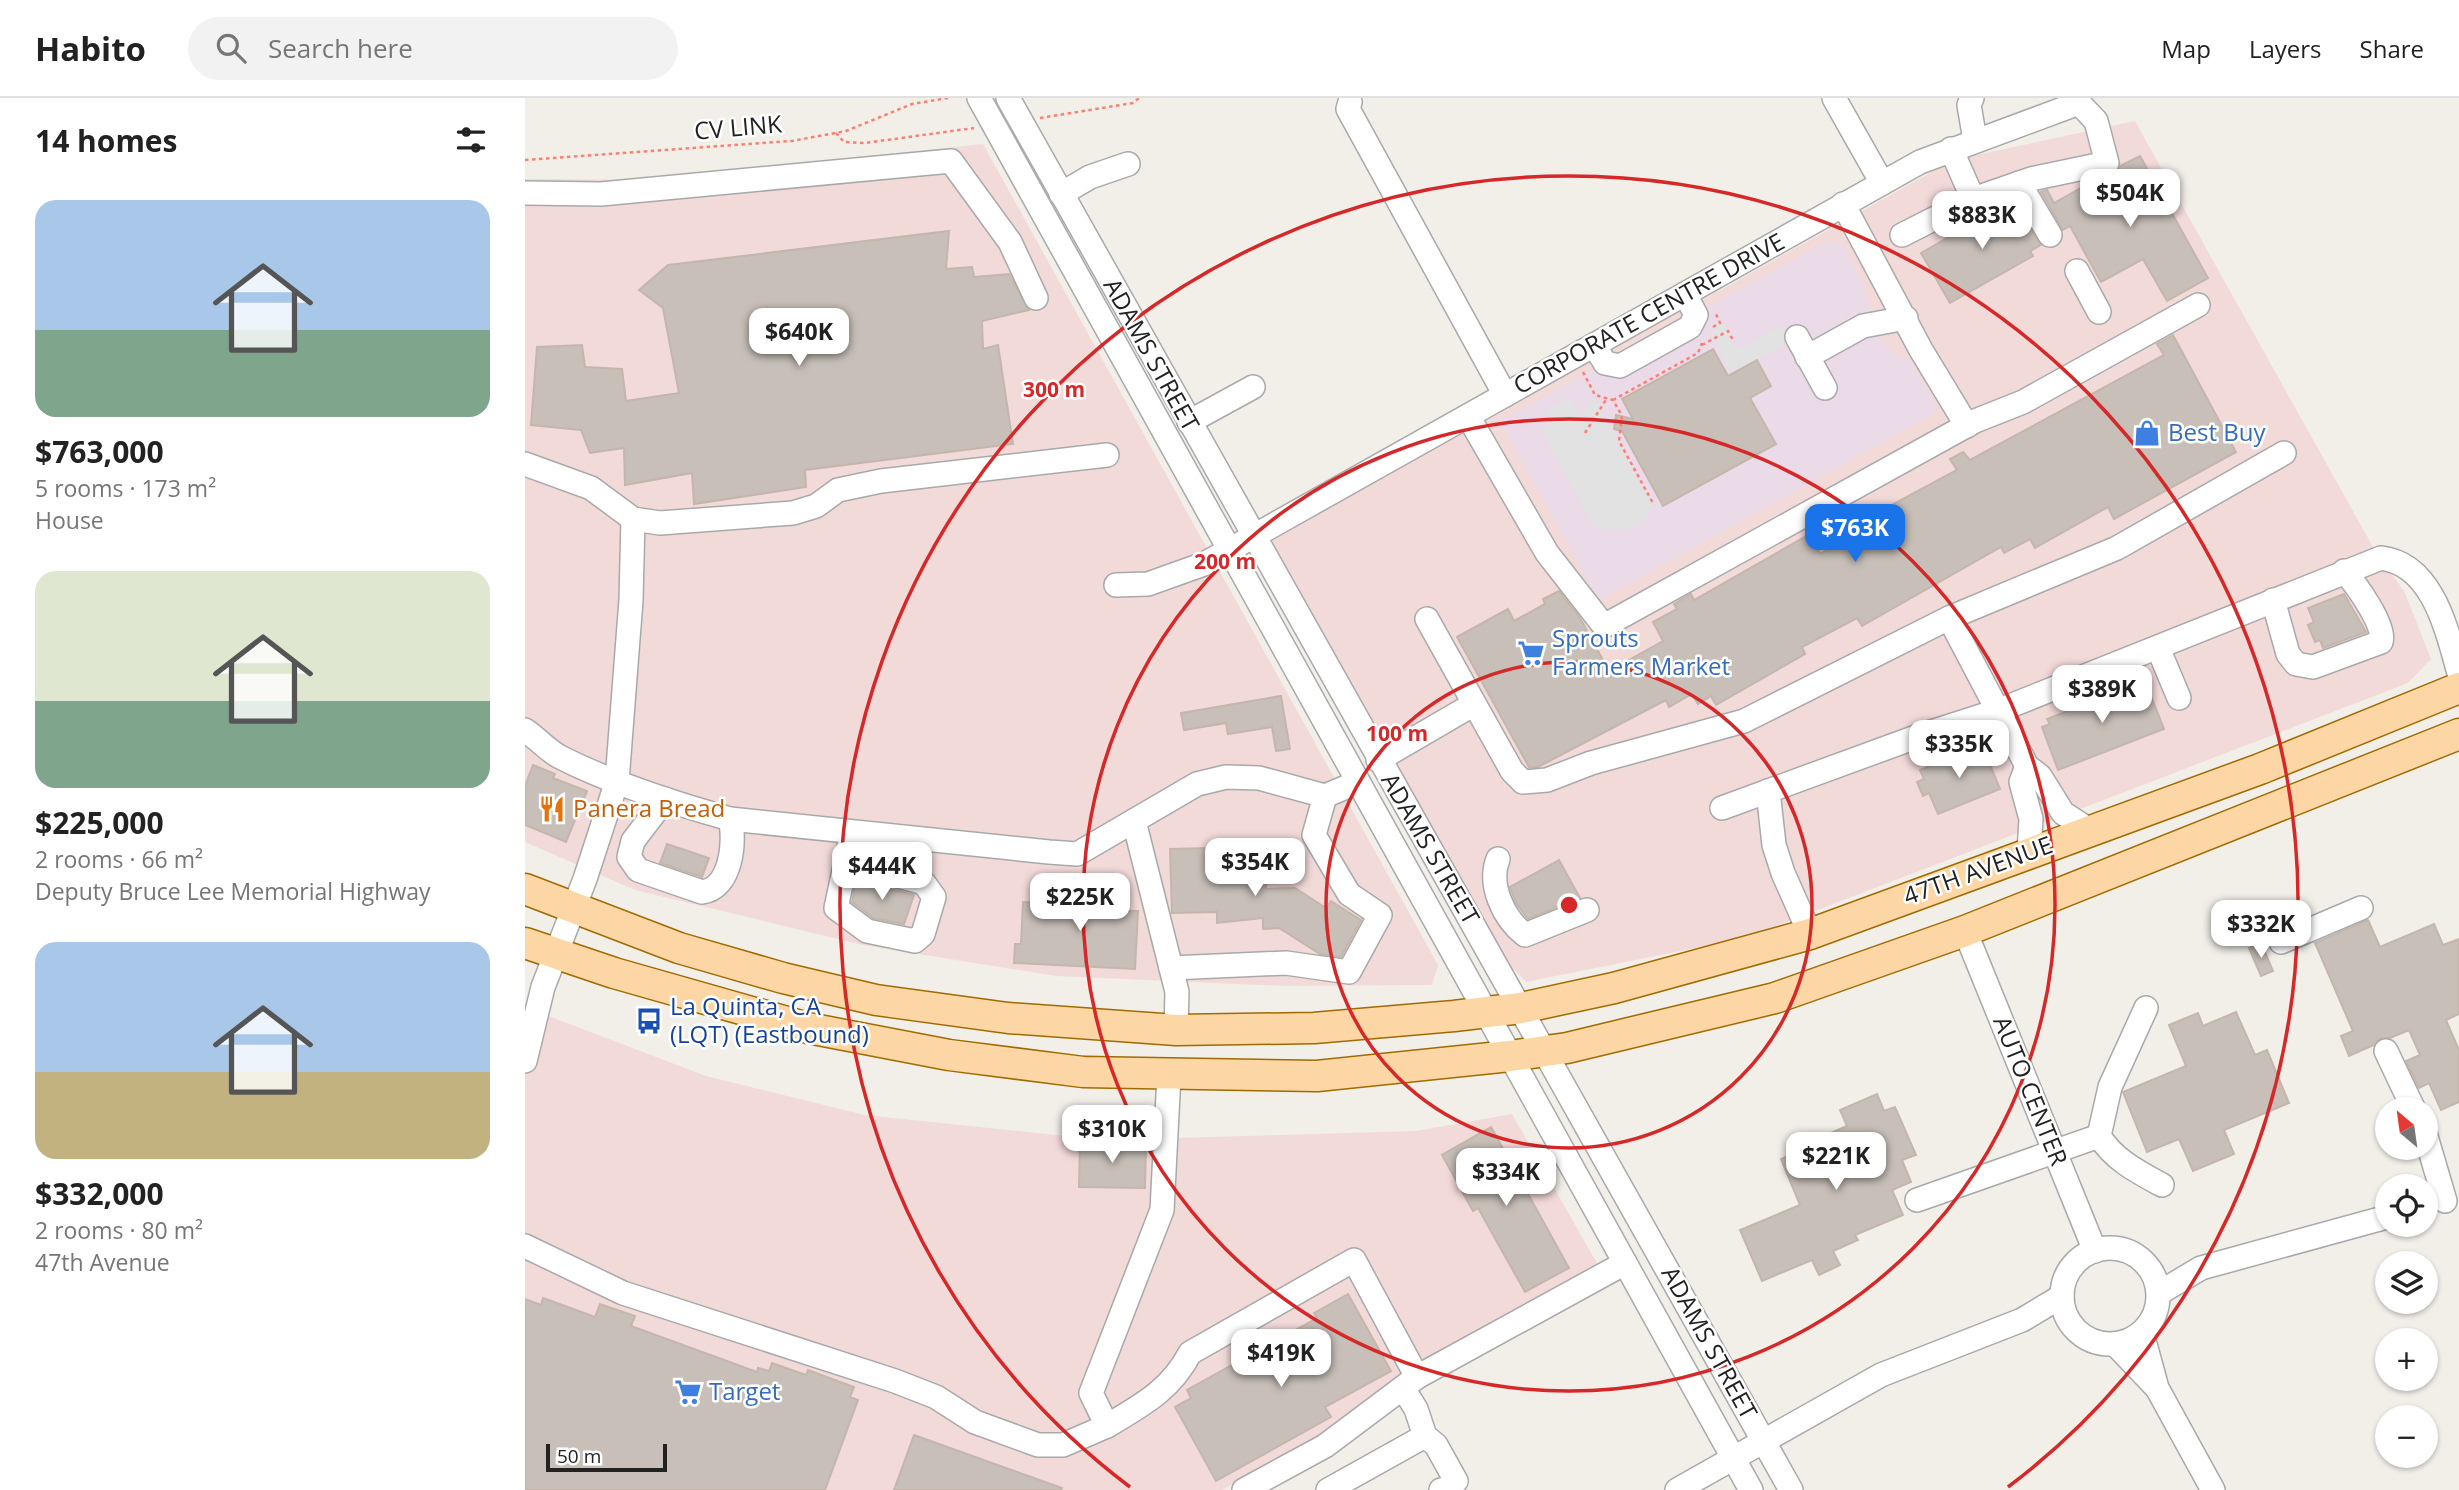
<!DOCTYPE html>
<meta charset="utf-8">
<style>
body{margin:0;font-family:"Open Sans",sans-serif;background:#f2f2f2;color:#222;height:100vh;display:flex;flex-direction:column;font-size:26px;white-space:nowrap}
*{box-sizing:border-box;margin:0}
p{font-size:23px;color:#767676}
.icon{flex:none;width:38px;height:38px;fill:none;stroke:currentColor;stroke-width:2;stroke-linecap:round;stroke-linejoin:round}
.map{position:relative;flex:1;overflow:hidden}
.side{display:flex;flex-direction:column;background:#fff;width:525px}
.side>*{flex:none}
.needle{width:46px;rotate:331deg}
.fabs{position:absolute;left:1850px;top:999px;display:grid;gap:14px}
.fabs a{display:grid;place-items:center;width:63px;height:63px;border-radius:50%;background:#fff;box-shadow:0 2px 5px #0004;font-size:35px}
.scale{position:absolute;left:21px;bottom:18px;width:121px;box-sizing:border-box;padding-left:7px;border:4px solid #222;border-top:0;font-size:19px;line-height:24px;white-space:nowrap;color:#222;-webkit-text-stroke:5px #fff;paint-order:stroke}
.price{position:absolute;translate:-50% -60px;padding:0 16px;border-radius:14px;background:#fff;color:#222;font-size:23px;line-height:46px;filter:drop-shadow(0 2px 4px #0008)}
.price::after{content:'';position:absolute;left:50%;top:42px;width:21px;height:16px;margin-left:-10px;background:inherit;clip-path:polygon(0 0,100% 0,50% 100%)}
.price.current{background:#1a73e8;color:#fff}
ul{padding:0;list-style:none}
li{display:grid;align-content:center;gap:14px;height:371px;padding:0 35px}
li span{display:grid;place-items:center;height:217px;border-radius:21px;color:#555}
li>.icon{margin-inline-start:auto}
span .icon{width:126px;height:126px;fill:#fffc;stroke-width:1}
li b{font-size:30px}
h2{display:flex;justify-content:space-between;align-items:center;height:84px;padding:0 35px;font-size:30px}
header{display:flex;align-items:center;gap:42px;box-sizing:border-box;height:98px;padding:0 35px;background:#fff;border-bottom:2px solid #e0e0e0}
header strong{font-size:33px}
nav{display:flex;gap:38px;margin-inline-start:auto;font-size:24px}
.search{width:490px;height:63px;background:#f2f2f2;display:flex;align-items:center;gap:18px;box-sizing:border-box;padding:0 24px;border-radius:38px;color:#767676;font-size:26px}
main{display:flex;flex:1;min-height:0}
.map>svg:first-child{display:block}
</style>
<header>
<strong>Habito</strong>
<div class="search"><svg class="icon" aria-label="search" viewBox="0 0 24 24"><circle cx="10" cy="10" r="6"/><path d="M15 15l6 6"/></svg>Search here</div>
<nav><a>Map</a><a>Layers</a><a>Share</a></nav>
</header>
<main>
<section class="side">
<h2>14 homes<svg class="icon" aria-label="filters" viewBox="0 0 24 24"><path d="M4 7h16M4 17h16"/><circle cx="9" cy="7" r="2"/><circle cx="15" cy="17" r="2"/></svg></h2>
<ul>
<li><span style="background:linear-gradient(#a9c7e8 60%,#7fa58c 0)"><svg class="icon" aria-label="home" viewBox="0 0 24 24"><path d="M3 11l9-7 9 7M6 9v11h12V9"/></svg></span><div><b>$763,000</b><p>5 rooms · 173 m²</p><p>House</p></div></li>
<li><span style="background:linear-gradient(#dfe7d0 60%,#7fa58c 0)"><svg class="icon" aria-label="home" viewBox="0 0 24 24"><path d="M3 11l9-7 9 7M6 9v11h12V9"/></svg></span><div><b>$225,000</b><p>2 rooms · 66 m²</p><p>Deputy Bruce Lee Memorial Highway</p></div></li>
<li><span style="background:linear-gradient(#a9c7e8 60%,#c2b280 0)"><svg class="icon" aria-label="home" viewBox="0 0 24 24"><path d="M3 11l9-7 9 7M6 9v11h12V9"/></svg></span><div><b>$332,000</b><p>2 rooms · 80 m²</p><p>47th Avenue</p></div></li>
</ul>
</section>
<div class="map">
<svg width="1934" height="1392" viewBox="0 0 1934 1392">
<rect width="100%" height="100%" fill="#f2efe9"/>
<g fill="#f2dad9">
<polygon points="1610,23 1848,449 1880,495 1906,561 1883,585 1220,840 1001,884 981,863 738,432 1199,190 1428,62"/>
<polygon points="458,46 913,867 907,887 761,888 531,878 338,847 110,792 0,744 0,81 115,82"/>
<polygon points="0,909 181,978 340,1017 578,1042 891,1033 987,1016 1081,1181 697,1392 0,1392"/>
</g>
<polygon fill="#ebdbe8" points="1303,143 1317,147 1336,181 1357,246 1370,257 1385,262 1413,313 1074,502 975,323"/>
<g fill="#e2e2e2">
<polygon points="1199,225 1214,251 1255,228 1264,244 1207,276 1184,233"/>
<polygon points="1045,300 1056,318 1069,300 1128,408 1118,424 1105,431 1070,431 1016,332 1027,325 1021,312"/>
</g>
<g fill="#c7bfb8" stroke="#c4b6ab" stroke-width="2">
<polygon points="1615,58 1683,180 1642,203 1618,161 1576,184 1545,128 1538,132 1516,94 1522,92 1529,105 1572,81 1591,76 1595,68"/>
<polygon points="1488,102 1516,147 1505,153 1508,158 1425,205 1396,155"/>
<polygon points="424,133 421,171 447,169 449,179 484,176 504,212 457,223 458,251 473,247 488,346 280,372 281,389 169,406 167,375 100,387 99,350 65,355 56,332 6,327 12,249 57,247 60,269 97,271 101,303 154,295 138,210 114,192 143,167"/>
<polygon points="1648,237 1711,354 1589,421 1583,409 1510,450 1505,441 1479,455 1476,449 1337,528 1332,520 1277,549 1280,556 1191,607 1186,598 1173,606 1167,596 1144,609 1141,602 1013,669 1004,669 932,539 983,511 989,523 1020,506 1018,501 1034,493 1055,520 1084,573 1138,543 1128,524 1152,511 1149,506 1166,496 1169,502 1285,436 1295,456 1337,434 1333,425 1432,372 1425,361 1438,354 1445,362 1639,257 1632,246"/>
<polygon points="1188,251 1203,278 1232,262 1246,288 1225,300 1251,346 1138,408 1097,333 1089,331 1091,317 1108,321 1097,301"/>
<polygon points="1819,496 1841,534 1798,550 1795,542 1790,544 1783,527 1789,524 1783,510"/>
<polygon points="1620,583 1639,631 1533,672 1517,629 1525,626 1522,621"/>
<polygon points="756,598 765,651 751,653 747,629 703,636 701,625 659,632 656,615"/>
<polygon points="1457,647 1475,691 1413,716 1404,695 1398,698 1392,684 1399,681 1395,672"/>
<polygon points="8,667 30,676 28,680 62,693 41,744 0,727 0,688"/>
<polygon points="142,746 184,760 177,779 135,765"/>
<polygon points="723,749 723,758 740,757 741,791 770,790 801,810 806,803 836,822 816,859 795,856 754,830 738,831 738,820 692,825 692,814 647,815 645,751"/>
<polygon points="1034,762 1055,800 1003,821 991,805 985,789"/>
<polygon points="331,782 389,797 379,826 348,820 327,804"/>
<polygon points="546,794 604,797 603,813 613,813 610,871 489,865 490,846 496,846 498,804 546,806"/>
<polygon points="1843,822 1855,849 1909,826 1918,847 1934,841 1934,916 1921,922 1934,952 1934,1004 1916,1012 1904,985 1894,990 1881,963 1895,957 1884,932 1865,940 1856,940 1849,947 1824,958 1816,938 1828,933 1790,845"/>
<polygon points="1736,845 1748,873 1736,878 1724,850"/>
<polygon points="1711,914 1730,957 1742,952 1764,1005 1699,1032 1709,1056 1668,1073 1654,1041 1622,1054 1598,994 1661,968 1644,927 1673,915 1678,928"/>
<polygon points="1352,996 1359,1013 1370,1009 1391,1057 1377,1062 1386,1084 1367,1092 1378,1117 1330,1137 1333,1142 1308,1153 1315,1167 1294,1177 1287,1162 1237,1183 1215,1132 1275,1107 1256,1061 1285,1049 1283,1045 1322,1028 1315,1012"/>
<polygon points="966,1029 1044,1170 1000,1194 953,1110 948,1113 917,1057"/>
<polygon points="555,1044 621,1045 620,1090 554,1089"/>
<polygon points="823,1196 866,1273 800,1309 806,1319 691,1383 650,1309 666,1300 662,1292 792,1220 789,1215"/>
<polygon points="18,1200 70,1219 75,1206 110,1218 106,1228 232,1274 233,1270 244,1273 247,1265 281,1277 283,1272 329,1289 325,1299 333,1302 300,1392 0,1392 0,1201 16,1207"/>
<polygon points="389,1337 537,1390 536,1392 369,1392"/>
</g>
<g fill="none" stroke-linecap="round" stroke-linejoin="round">
<g stroke="#a9a9a9" stroke-width="26">
<g id="minor">
<polyline points="454,0 1226,1392"/>
<polyline points="483,0 1266,1392"/>
<polyline points="1309,0 1357,85"/>
<polyline points="1447,0 1444,7 1450,42"/>
<polyline points="825,4 823,11 980,297"/>
<polyline points="1494,85 1525,137"/>
<polyline points="0,95 76,96 426,63 485,144 511,200"/>
<polyline points="536,96 565,79 603,66"/>
<polyline points="1318,106 1396,252 1442,328"/>
<polyline points="1377,137 1448,101 1426,51"/>
<polyline points="1552,173 1574,214"/>
<polyline points="1272,239 1300,290"/>
<polyline points="1069,247 1080,265 1095,268 1165,229 1171,217 1160,196"/>
<polyline points="1282,259 1338,228 1381,220"/>
<polyline points="943,318 1022,455 1079,528 1450,323 1498,304 1673,207"/>
<polyline points="664,324 728,289"/>
<polyline points="0,366 66,390 108,421 135,425 268,415 291,408 313,392 356,383 582,357"/>
<polyline points="591,487 623,486 679,466 1395,64 1554,5 1571,23 1582,65 1506,81 1448,101"/>
<path d="M1748,502L1763,556L1771,566L1788,569L1856,544C1862,529 1830,485 1819,473"/>
<polyline points="1424,520 1502,668 1515,678 1538,715 1564,732"/>
<polyline points="902,521 987,673 998,684 1022,682 1066,665 1219,623 1424,520 1592,450 1759,355"/>
<polyline points="1633,550 1654,600"/>
<path d="M0,632C12,640 22,652 35,659C88,686 148,705 205,721L524,754L552,756L672,686L701,679L734,680L800,698L833,684"/>
<polyline points="853,662 949,606"/>
<polyline points="1502,668 1496,684 1506,721 1504,754"/>
<polyline points="1243,693 1249,747 1258,775 1285,836"/>
<path d="M140,701L108,743L104,759L113,772L177,794C206,791 211,743 205,721"/>
<path d="M1197,710L1391,639L1475,612L1856,460C1908,466 1922,533 1934,575"/>
<polyline points="609,723 652,894 651,932"/>
<path d="M973,761C963,786 978,820 1000,837L1062,812"/>
<polyline points="320,764 399,785 409,799 398,836 390,843 342,833 311,810 327,735"/>
<polyline points="1440,833 1570,1153"/>
<polyline points="1756,844 1836,810"/>
<polyline points="646,870 761,865 824,874 855,817 824,796 789,737 800,698"/>
<path d="M1621,910L1585,989L1574,1038C1589,1062 1613,1074 1637,1087"/>
<polyline points="1861,953 1889,1012"/>
<polyline points="0,963 18,889 60,781 92,683 106,502 108,421"/>
<path d="M644,977L637,1112L566,1295L582,1328C617,1307 646,1292 665,1255L829,1162L892,1279L800,1348L719,1392"/>
<polyline points="1900,1035 1920,1103"/>
<polyline points="1392,1102 1574,1038"/>
<polyline points="0,1148 98,1195 370,1283 411,1299 450,1324 513,1347 538,1347 582,1328"/>
<circle cx="1585" cy="1198" r="48"/>
<polyline points="1634,1195 1676,1170 1862,1119"/>
<polyline points="1617,1235 1632,1290 1688,1392"/>
<polyline points="1590,1246 1630,1288"/>
<polyline points="892,1279 1100,1165"/>
<polyline points="878,1290 891,1311 900,1338"/>
<polyline points="803,1392 900,1338 911,1347 931,1383 925,1390 916,1392"/>
<polyline points="1152,1392 1356,1277 1497,1222 1537,1198"/>
</g>
</g>
<g stroke="#a06b00" stroke-width="33">
<g id="major">
<polyline points="0,791 154,850 258,880 351,902 483,920 651,932 789,930 929,918 996,910 1089,890 1285,836 1735,671 1934,590"/>
<polyline points="0,845 89,875 283,930 424,957 558,974 792,978 985,958 1042,950 1250,900 1440,833 1934,636"/>
</g>
</g>
<g stroke="#fa8072" stroke-width="2.5" stroke-dasharray="3.5 3.5" stroke-linecap="butt">
<polyline points="515,20 608,5 614,0"/>
<polyline points="311,35 319,44 340,45 449,30"/>
<polyline points="0,62 267,43 321,33 387,6 423,0"/>
<polyline points="1188,229 1195,225 1191,216"/>
<polyline points="1177,247 1203,233 1209,244"/>
<polyline points="1058,274 1070,297 1088,302 1097,318 1094,343 1129,407"/>
<polyline points="1088,302 1173,255 1177,245"/>
<polyline points="1060,335 1082,300"/>
</g>
<use href="#minor" stroke="#fff" stroke-width="23"/>
<use href="#major" stroke="#fcd6a4" stroke-width="30"/>
</g>
<g fill="none" stroke="#d62828" stroke-width="3.5">
<circle cx="1044" cy="807" r="243"/>
<circle cx="1044" cy="807" r="486"/>
<path d="M605 1389A729 729 0 1 1 1483 1389"/>
</g>
<defs>
<g id="shop-bare" transform="scale(2.1)"><path d="M-5-2.5h2.3a2.7 3.5 0 0 1 5.4 0H5L5.5 6h-11ZM-1.5-2.5h3a1.5 2.3 0 0 0-3 0Z" fill="#3f7fe0" stroke="#fff" stroke-width="2.5" paint-order="stroke"/></g>
<g id="supermarket-bare" transform="scale(2.1)"><path d="M-6-5.5h2.5l.6 2H6L4.5 2H-2.5L-4.4-4H-6ZM-1.5 3.2a1.3 1.3 0 1 0 .1 0ZM3 3.2a1.3 1.3 0 1 0 .1 0Z" fill="#3f7fe0" stroke="#fff" stroke-width="2.5" paint-order="stroke"/></g>
<g id="restaurant-bare" transform="scale(2.1)"><path d="M-5-6h1v4h1v-4h1v4h1v-4h1v5L-1.5 .5V6h-2V.5L-5-1ZM5-6V6H3V1.5H1.5Q1.5-4 5-6Z" fill="#e8710a" stroke="#fff" stroke-width="2.5" paint-order="stroke"/></g>
<g id="bus-bare" transform="scale(2.1)"><path d="M-5-6H5V4H4V6H2V4H-2V6H-4V4H-5ZM-3.5-4V0h7V-4ZM-3.5 1.2v1.5H-2V1.2ZM2 1.2v1.5H3.5V1.2Z" fill="#1a4fb4" stroke="#fff" stroke-width="2.5" paint-order="stroke"/></g>
</defs>
<g fill-rule="evenodd">
<use href="#shop-bare" x="1622" y="335"/>
<use href="#supermarket-bare" x="1006" y="555"/>
<use href="#restaurant-bare" x="27" y="711"/>
<use href="#bus-bare" x="124" y="923"/>
<use href="#supermarket-bare" x="163" y="1294"/>
</g>
<g text-anchor="middle" stroke-width="5" stroke-linejoin="round" paint-order="stroke">
<g font-size="24" fill="#222" stroke="#fff">
<text transform="translate(213 30) rotate(-5)" y="8">CV LINK</text>
<text transform="translate(1124 216) rotate(-29)" y="8">CORPORATE CENTRE DRIVE</text>
<text transform="translate(626 257) rotate(61)" y="8">ADAMS STREET</text>
<text transform="translate(905 751) rotate(60)" y="8">ADAMS STREET</text>
<text transform="translate(1453 773) rotate(-20)" y="8">47TH AVENUE</text>
<text transform="translate(1505 993) rotate(68)" y="8">AUTO CENTER</text>
<text transform="translate(1184 1245) rotate(61)" y="8">ADAMS STREET</text>
</g>
<g font-size="24" fill="#366cbe" stroke="#fff" text-anchor="start">
<text x="1643" y="343">Best Buy</text>
<text x="1027" y="549">Sprouts<tspan x="1027" dy="28">Farmers Market</tspan></text>
<text x="184" y="1302">Target</text>
</g>
<g font-size="24" fill="#c56008" stroke="#fff" text-anchor="start">
<text x="48" y="719">Panera Bread</text>
</g>
<g font-size="24" fill="#164399" stroke="#fff" text-anchor="start">
<text x="145" y="917">La Quinta, CA<tspan x="145" dy="28">(LQT) (Eastbound)</tspan></text>
</g>
</g>
<circle cx="1044" cy="807" r="10" fill="#d62828" stroke="#fff" stroke-width="3.5"/>
<g font-size="21" text-anchor="middle" font-weight="bold" fill="#d62828" stroke="#fff" stroke-width="5" stroke-linejoin="round" paint-order="stroke">
<text x="529" y="299">300 m</text>
<text x="700" y="471">200 m</text>
<text x="872" y="643">100 m</text>
</g>
</svg>
<div class="fabs">
<a><svg class="needle" viewBox="-14 -14 28 28"><path d="M0-13l5 13h-10z" fill="#e53935"/><path d="M0 13l5-13h-10z" fill="#767676"/></svg></a>
<a><svg class="icon" aria-label="locate" viewBox="0 0 24 24"><circle cx="12" cy="12" r="6"/><path d="M12 2v4M12 18v4M2 12h4M18 12h4"/></svg></a>
<a><svg class="icon" aria-label="layers" viewBox="0 0 24 24"><path d="M12 4l9 5-9 5-9-5zM3 14l9 5 9-5"/></svg></a>
<a>+</a>
<a>−</a>
</div>
<div class="scale">50 m</div>
<b class="price" style="left:1605px;top:131px">$504K</b>
<b class="price" style="left:1457px;top:153px">$883K</b>
<b class="price" style="left:274px;top:270px">$640K</b>
<b class="price current" style="left:1330px;top:466px">$763K</b>
<b class="price" style="left:1577px;top:627px">$389K</b>
<b class="price" style="left:1434px;top:682px">$335K</b>
<b class="price" style="left:730px;top:800px">$354K</b>
<b class="price" style="left:357px;top:804px">$444K</b>
<b class="price" style="left:555px;top:835px">$225K</b>
<b class="price" style="left:1736px;top:862px">$332K</b>
<b class="price" style="left:587px;top:1067px">$310K</b>
<b class="price" style="left:1311px;top:1094px">$221K</b>
<b class="price" style="left:981px;top:1110px">$334K</b>
<b class="price" style="left:756px;top:1291px">$419K</b>
</div>
</main>
